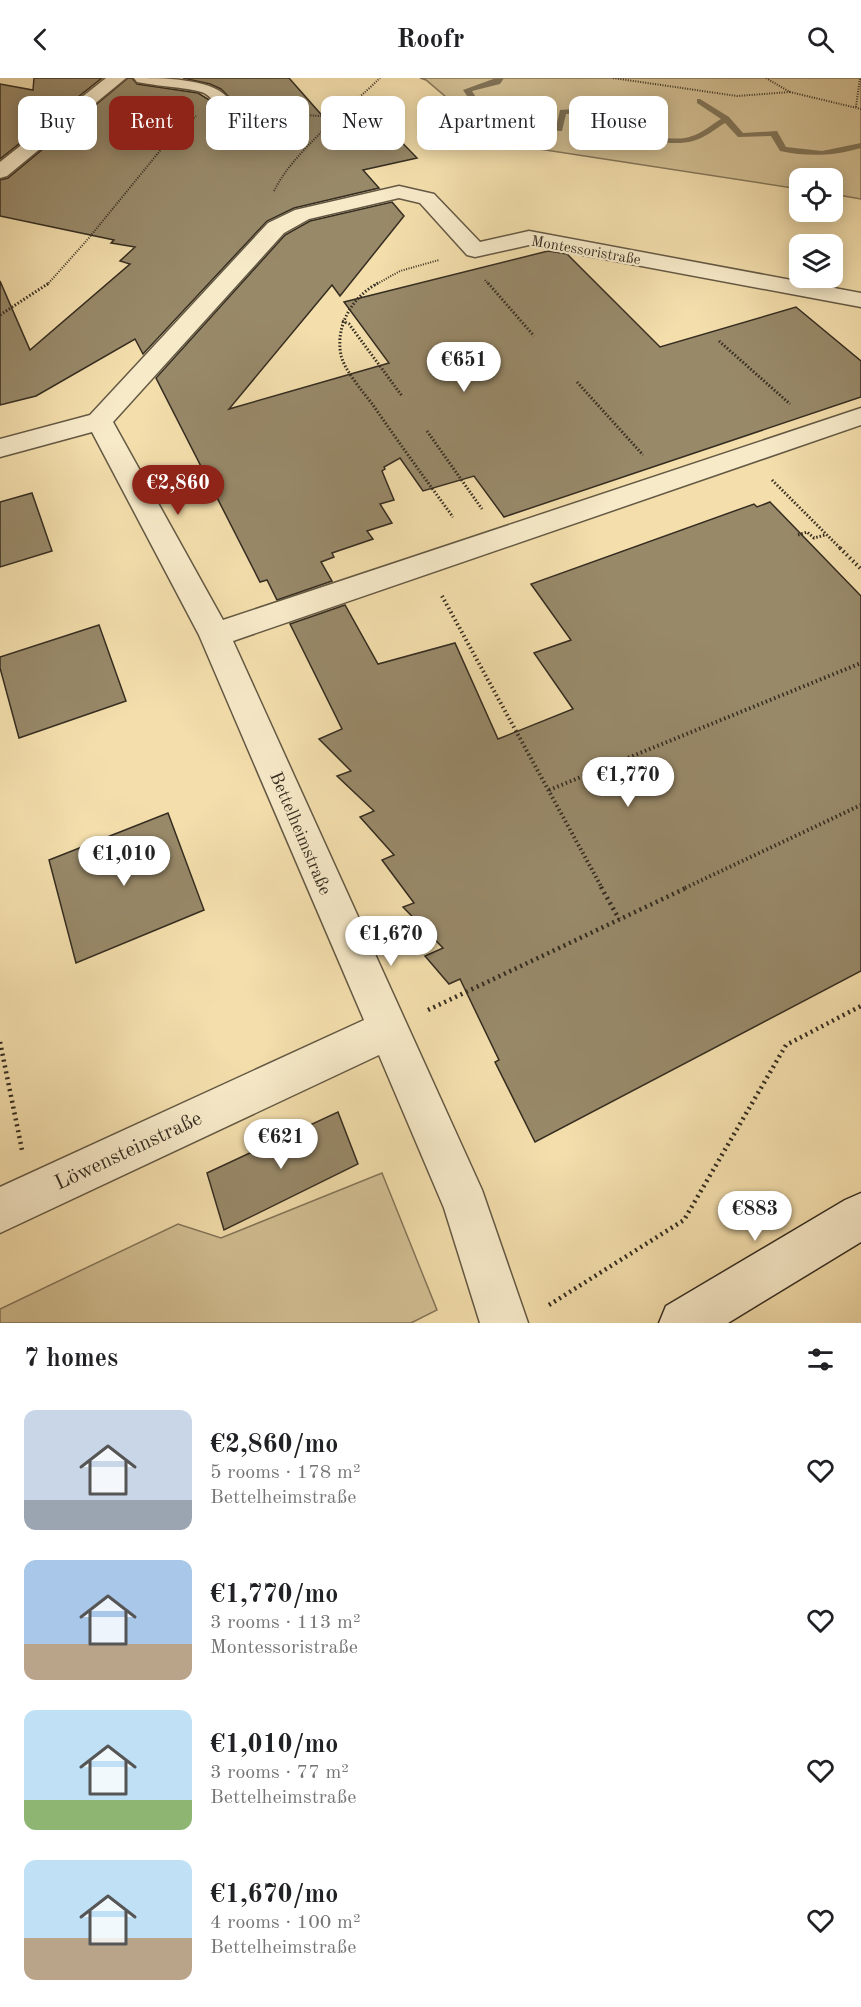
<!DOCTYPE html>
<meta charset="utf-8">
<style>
body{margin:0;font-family:"Old Standard TT",serif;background:#f2f2f2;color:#202124;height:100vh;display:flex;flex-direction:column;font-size:22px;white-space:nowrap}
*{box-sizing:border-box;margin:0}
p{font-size:20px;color:#757577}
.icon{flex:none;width:33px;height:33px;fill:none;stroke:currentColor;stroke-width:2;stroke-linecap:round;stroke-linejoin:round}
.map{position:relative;height:1245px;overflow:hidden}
.details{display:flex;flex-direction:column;background:#fff;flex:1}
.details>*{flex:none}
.banner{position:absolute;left:18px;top:18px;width:825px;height:54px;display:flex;gap:12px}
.fabs{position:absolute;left:789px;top:90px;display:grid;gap:12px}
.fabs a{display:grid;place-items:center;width:54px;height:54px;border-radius:12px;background:#fff;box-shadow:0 3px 15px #0003;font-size:30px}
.price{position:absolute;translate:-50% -51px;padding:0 14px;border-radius:21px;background:#fff;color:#222;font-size:20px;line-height:39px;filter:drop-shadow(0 2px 3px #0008)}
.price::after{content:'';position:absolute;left:50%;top:36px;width:18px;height:14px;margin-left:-9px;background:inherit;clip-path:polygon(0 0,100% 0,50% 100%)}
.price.selected{background:#8f2418;color:#fff}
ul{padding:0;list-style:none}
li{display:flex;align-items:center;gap:18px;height:150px;padding:0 24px}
li span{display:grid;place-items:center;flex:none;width:168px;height:120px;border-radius:12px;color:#555}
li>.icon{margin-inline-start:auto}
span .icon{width:72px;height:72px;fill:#fffc;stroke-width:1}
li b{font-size:26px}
h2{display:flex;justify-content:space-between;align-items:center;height:72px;padding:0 24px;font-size:26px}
.tag{padding:0 21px;border-radius:12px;background:#fff;box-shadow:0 3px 15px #0003;font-size:21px;line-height:54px}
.tag.selected{background:#8f2418;color:#fff}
header{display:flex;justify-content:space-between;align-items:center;height:78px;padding:0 24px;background:#fff;font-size:27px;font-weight:800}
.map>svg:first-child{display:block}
</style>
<header><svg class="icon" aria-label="back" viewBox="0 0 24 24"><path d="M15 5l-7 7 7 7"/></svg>Roofr<svg class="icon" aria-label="search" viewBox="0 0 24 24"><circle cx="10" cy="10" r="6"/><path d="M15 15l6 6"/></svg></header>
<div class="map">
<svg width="861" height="1245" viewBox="0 0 861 1245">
<rect width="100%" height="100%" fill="#f3deac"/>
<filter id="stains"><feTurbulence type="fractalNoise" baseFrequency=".00333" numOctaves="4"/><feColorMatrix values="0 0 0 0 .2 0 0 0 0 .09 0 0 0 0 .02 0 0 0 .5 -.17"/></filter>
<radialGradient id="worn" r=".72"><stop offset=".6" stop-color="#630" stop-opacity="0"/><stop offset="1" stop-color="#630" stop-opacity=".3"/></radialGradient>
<g fill="#d3c094" stroke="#84765a" stroke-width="1.5">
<polygon points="420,0 861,0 861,121 833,116 832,100 800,100 799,111 500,65 426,2"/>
<polygon points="382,1095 437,1232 411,1245 0,1245 0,1231 178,1146 221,1160"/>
</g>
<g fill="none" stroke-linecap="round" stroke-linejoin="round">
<path fill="#807358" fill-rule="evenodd" d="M496,0H504L500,6L472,13L477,21L504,23L518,36L540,48L556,49L560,32L618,28L639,31L644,39L607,47C627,53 673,66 692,58C702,55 711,47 721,41L697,25V21H700L729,39L743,55L777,53L786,69L822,73L861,65V70C833,78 809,79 780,73L771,58L738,59L725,45C715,51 705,60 693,63C667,70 622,57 597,49V45L611,40L635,37L633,35L618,32L566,36L562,53L535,52L512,40L499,27L472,25L463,12Z"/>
</g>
<g fill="#988969" stroke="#352d21" stroke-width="1.5">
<polygon points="34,0 102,0 0,81 0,6 33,12"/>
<polygon points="128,0 132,0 137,6 198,15 214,25 220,26 226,24 229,19 221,11 210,6 183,0 289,0 334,51 355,54 386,48 417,80 363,92 379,110 294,130 267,143 143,276 135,261 36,318 0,327 0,203 30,272 130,186 120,183 135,169 111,165 114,162 0,138 0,102 8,100"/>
<polygon points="392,124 404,138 340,218 332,207 229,331 389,285 344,224 548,173 567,176 660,269 796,229 861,283 861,319 504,439 474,398 423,413 400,380 384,389 385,391 382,393 394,422 380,426 392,445 367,453 373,461 332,475 334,479 321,484 332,503 277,522 267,502 260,504 156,300 285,157 310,143"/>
<polygon points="32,415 52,473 0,489 0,424"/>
<polygon points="770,424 861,518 861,893 535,1064 495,984 499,982 460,901 449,906 425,878 443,870 403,829 414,825 382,782 394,777 360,739 374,733 337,698 351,693 319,661 342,651 290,546 345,527 378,586 455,565 498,661 573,631 534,575 571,562 531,506 754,426 757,429"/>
<polygon points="99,547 126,623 19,660 0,590 0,579"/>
<polygon points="168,735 204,832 76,885 49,782"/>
<polygon points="338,1034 358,1086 224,1152 207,1095"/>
</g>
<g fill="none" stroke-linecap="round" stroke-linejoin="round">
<g stroke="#645944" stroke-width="3">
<g id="street">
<polygon points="106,0 126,0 7,98 0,100 0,84"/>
<path d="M134,0C161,0 210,0 227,19L224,23C213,26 213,20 204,15C193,10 157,8 143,5L137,4Z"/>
<polygon points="399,108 434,116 480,164 529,153 861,215 861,229 529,167 475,179 467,177 420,125 399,120 309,141 284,155 113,344 223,542 861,330 861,347 233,563 482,1112 528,1245 480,1245 444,1130 379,977 0,1155 0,1109 364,942 199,557 92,354 0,379 0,361 90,337 268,145 295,132"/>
</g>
</g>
<g stroke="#352d21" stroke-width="3">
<polygon id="secondary" points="861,1115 861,1164 728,1245 659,1245 666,1228 845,1122"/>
</g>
<g stroke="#352d21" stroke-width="2" stroke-dasharray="1 1.5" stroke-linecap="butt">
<polyline points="613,0 737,18 790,14"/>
<polyline points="766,0 790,14 861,31"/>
<polyline points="246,29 288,36 337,39"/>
<polyline points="856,29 860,0"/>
<path d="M274,113C293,74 348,31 380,0"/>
<polyline points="485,202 489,207"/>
<polyline points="47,207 88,161 163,69 196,38"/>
<polyline points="375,207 400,193 439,182"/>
</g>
<g stroke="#352d21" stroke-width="3" stroke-dasharray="1.5 2" stroke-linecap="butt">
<path d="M378,205C352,219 335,248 341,277C344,292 364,315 373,327C399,365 426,402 453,439"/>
<polyline points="488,205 534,258"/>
<polyline points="0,237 49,205"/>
<polyline points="342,243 349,246 402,318"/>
<polyline points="719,263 790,326"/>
<polyline points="577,304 643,377"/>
<polyline points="427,353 482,431"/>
<polyline points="772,402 841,471"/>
<polyline points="798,457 807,454 814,460 825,457"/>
</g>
<g stroke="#352d21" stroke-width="4" stroke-dasharray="1.5 3" stroke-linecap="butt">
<polyline points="840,470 861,491"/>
<polyline points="442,518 602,810"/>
<polyline points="549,712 861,585"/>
<polyline points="685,810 861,727"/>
</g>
<g stroke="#352d21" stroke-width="4.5" stroke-dasharray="2 4" stroke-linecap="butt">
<polyline points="601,809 619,841"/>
<polyline points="428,932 688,809"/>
<polyline points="0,964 22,1072"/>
<polyline points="549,1227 684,1142 786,967 861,928"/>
</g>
<use href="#street" fill="#f7eac9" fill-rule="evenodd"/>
<use href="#secondary" fill="#f7eac9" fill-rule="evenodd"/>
</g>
<g text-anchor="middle" stroke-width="4.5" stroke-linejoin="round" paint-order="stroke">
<g font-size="15" fill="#352d21" stroke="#f7eac9">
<text transform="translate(586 172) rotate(10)" y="5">Montessoristraße</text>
</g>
<g font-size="18" fill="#352d21" stroke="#f7eac9">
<text transform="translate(301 755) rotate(67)" y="6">Bettelheimstraße</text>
</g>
<g font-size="21" fill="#352d21" stroke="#f7eac9">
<text transform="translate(128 1072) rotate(-25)" y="7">Löwensteinstraße</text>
</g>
</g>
<rect width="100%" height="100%" filter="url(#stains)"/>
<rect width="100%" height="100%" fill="url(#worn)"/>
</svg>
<div class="fabs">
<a><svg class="icon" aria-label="locate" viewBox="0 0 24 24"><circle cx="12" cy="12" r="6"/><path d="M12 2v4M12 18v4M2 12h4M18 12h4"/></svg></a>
<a><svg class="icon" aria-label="layers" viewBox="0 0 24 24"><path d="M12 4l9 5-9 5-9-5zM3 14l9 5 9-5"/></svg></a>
</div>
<b class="price" style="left:464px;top:315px">€651</b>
<b class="price selected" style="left:178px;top:438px">€2,860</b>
<b class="price" style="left:628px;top:730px">€1,770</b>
<b class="price" style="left:124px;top:809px">€1,010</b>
<b class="price" style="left:391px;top:889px">€1,670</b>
<b class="price" style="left:281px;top:1092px">€621</b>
<b class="price" style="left:755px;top:1164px">€883</b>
<div class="banner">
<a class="tag">Buy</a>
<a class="tag selected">Rent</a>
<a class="tag">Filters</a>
<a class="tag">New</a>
<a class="tag">Apartment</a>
<a class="tag">House</a>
</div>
</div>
<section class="details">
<h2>7 homes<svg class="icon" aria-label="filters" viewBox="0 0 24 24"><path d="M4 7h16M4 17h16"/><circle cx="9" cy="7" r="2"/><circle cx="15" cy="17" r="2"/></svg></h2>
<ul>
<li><span style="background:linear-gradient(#c9d6e8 75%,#9aa5b1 0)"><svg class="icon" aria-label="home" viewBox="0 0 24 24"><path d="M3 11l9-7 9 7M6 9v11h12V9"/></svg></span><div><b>€2,860/mo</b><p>5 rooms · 178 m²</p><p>Bettelheimstraße</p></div><svg class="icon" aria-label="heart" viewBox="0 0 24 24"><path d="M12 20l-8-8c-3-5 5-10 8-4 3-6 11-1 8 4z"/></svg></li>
<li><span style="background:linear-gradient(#a9c7e8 70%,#b9a48a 0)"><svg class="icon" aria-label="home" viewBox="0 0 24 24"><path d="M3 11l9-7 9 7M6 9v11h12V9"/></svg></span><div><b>€1,770/mo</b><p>3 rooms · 113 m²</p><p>Montessoristraße</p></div><svg class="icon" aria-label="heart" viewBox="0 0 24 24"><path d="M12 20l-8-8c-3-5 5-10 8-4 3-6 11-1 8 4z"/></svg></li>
<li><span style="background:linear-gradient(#bfe0f5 75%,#8fb573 0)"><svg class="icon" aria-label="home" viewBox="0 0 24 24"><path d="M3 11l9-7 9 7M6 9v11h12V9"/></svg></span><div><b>€1,010/mo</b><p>3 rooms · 77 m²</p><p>Bettelheimstraße</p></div><svg class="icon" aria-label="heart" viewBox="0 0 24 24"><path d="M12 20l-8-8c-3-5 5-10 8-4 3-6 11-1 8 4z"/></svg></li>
<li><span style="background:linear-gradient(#bfe0f5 65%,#b9a48a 0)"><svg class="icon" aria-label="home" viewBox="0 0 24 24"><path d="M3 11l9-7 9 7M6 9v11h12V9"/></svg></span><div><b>€1,670/mo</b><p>4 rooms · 100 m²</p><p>Bettelheimstraße</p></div><svg class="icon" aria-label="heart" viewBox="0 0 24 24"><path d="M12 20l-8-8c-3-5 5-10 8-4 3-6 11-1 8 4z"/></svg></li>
</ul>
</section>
